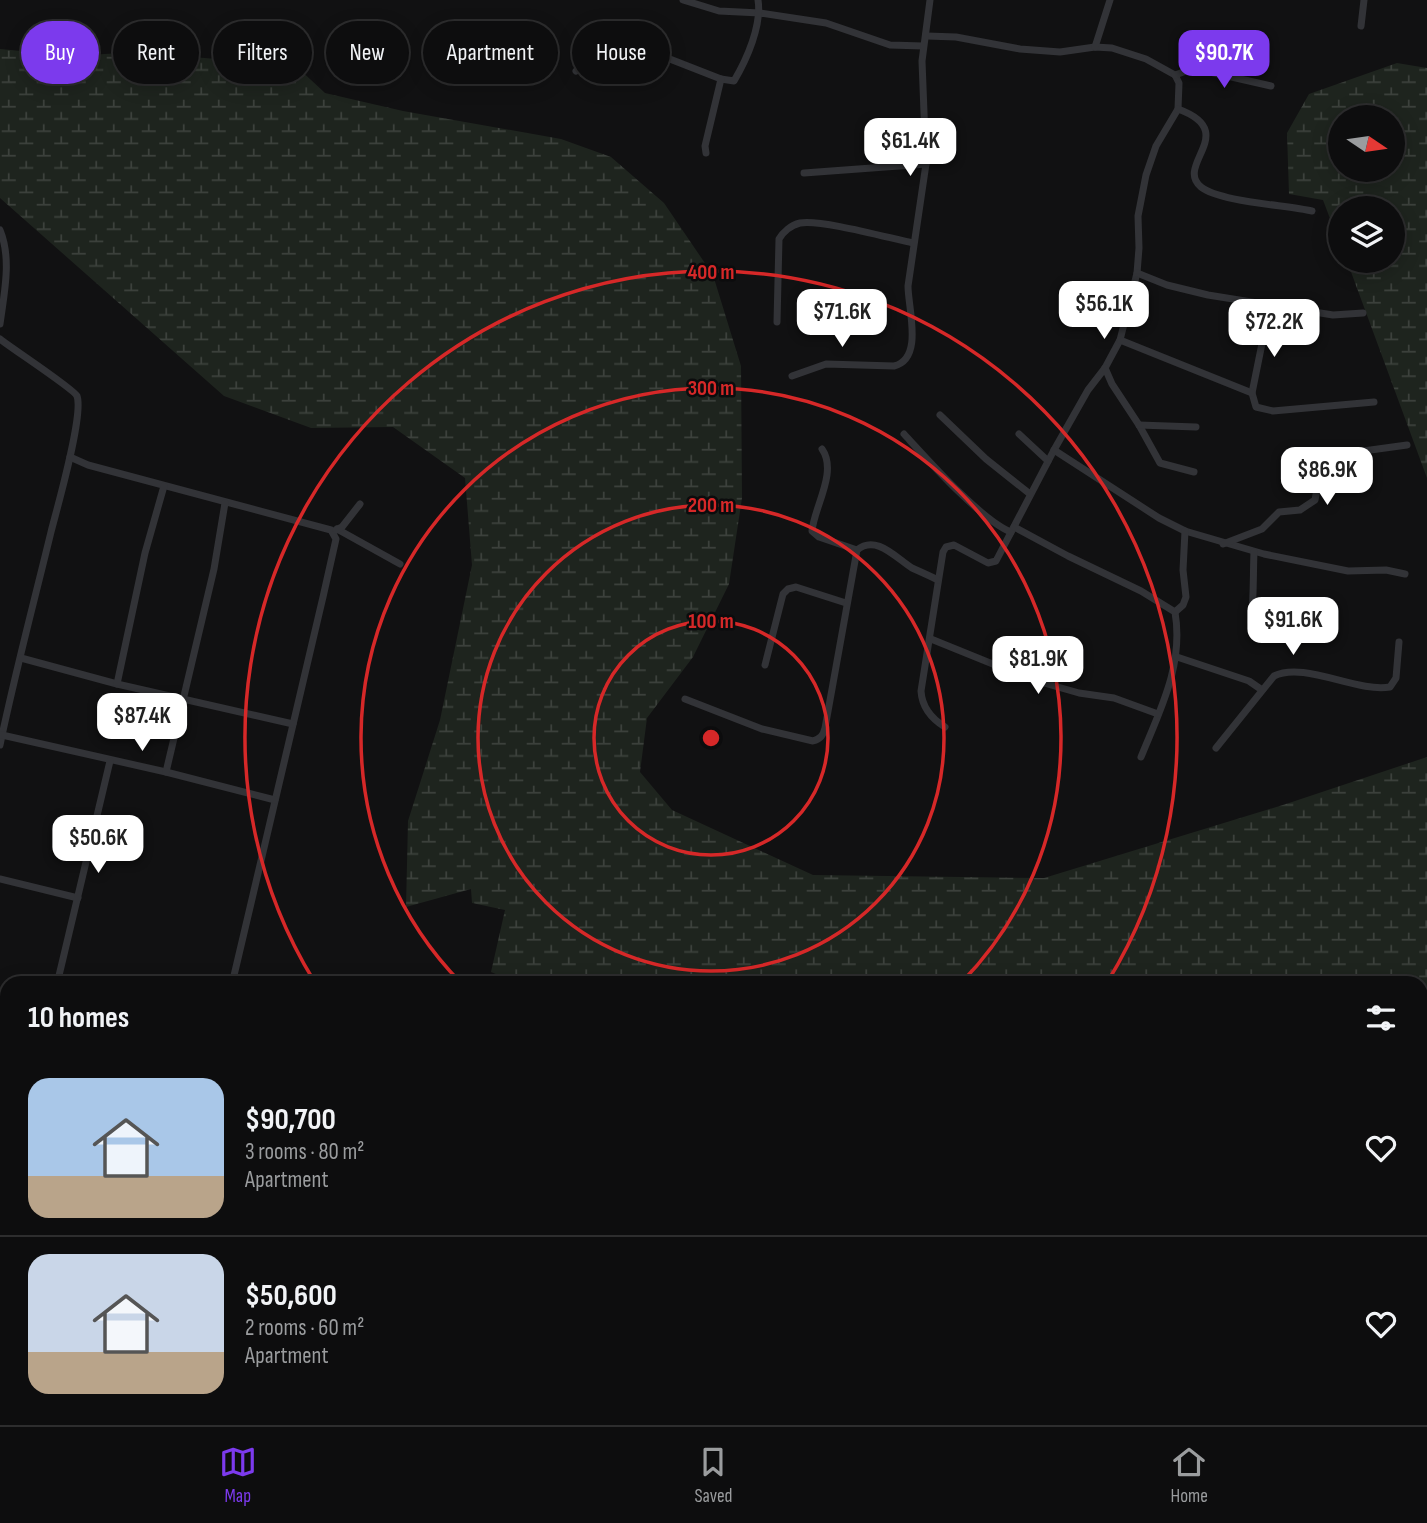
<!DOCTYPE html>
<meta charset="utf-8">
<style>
body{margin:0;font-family:"Sofia Sans Condensed",sans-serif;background:#161617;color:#f1f3f6;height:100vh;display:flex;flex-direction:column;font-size:26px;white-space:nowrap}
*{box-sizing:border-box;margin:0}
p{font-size:23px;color:#9a9c9e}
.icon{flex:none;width:38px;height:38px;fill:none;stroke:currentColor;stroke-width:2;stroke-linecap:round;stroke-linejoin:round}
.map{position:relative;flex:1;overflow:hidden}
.panel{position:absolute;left:0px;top:976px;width:1428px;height:450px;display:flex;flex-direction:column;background:#0d0d0e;border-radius:21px 21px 0 0;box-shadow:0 4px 18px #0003,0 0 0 2px #2d2d2e}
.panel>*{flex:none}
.top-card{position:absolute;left:21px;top:21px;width:700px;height:63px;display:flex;gap:14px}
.needle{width:46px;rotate:103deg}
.tools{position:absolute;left:1328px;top:105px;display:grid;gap:14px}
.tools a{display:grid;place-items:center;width:77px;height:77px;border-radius:50%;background:#0d0d0e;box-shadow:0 4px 18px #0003,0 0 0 2px #2d2d2e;font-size:35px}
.price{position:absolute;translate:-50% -60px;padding:0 16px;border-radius:14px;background:#fff;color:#222;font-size:23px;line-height:46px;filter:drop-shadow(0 2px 4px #0008)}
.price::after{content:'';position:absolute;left:50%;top:42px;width:21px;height:16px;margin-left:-10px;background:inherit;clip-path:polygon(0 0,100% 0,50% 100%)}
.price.selected{background:#7c3aed;color:#fff}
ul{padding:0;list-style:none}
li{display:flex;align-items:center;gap:21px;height:175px;padding:0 28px}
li+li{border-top:2px solid #2d2d2e}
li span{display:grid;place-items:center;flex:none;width:196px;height:140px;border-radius:21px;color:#555}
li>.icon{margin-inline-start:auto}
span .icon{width:84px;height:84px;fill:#fffc;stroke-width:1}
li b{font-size:30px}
h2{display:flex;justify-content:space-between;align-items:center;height:84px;padding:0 28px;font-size:30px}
.chip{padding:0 24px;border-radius:32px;background:#0d0d0e;box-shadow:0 4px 18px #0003,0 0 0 2px #2d2d2e;font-size:24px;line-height:63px}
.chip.selected{background:#7c3aed;color:#fff}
.dock{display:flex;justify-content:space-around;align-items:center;height:98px;border-top:2px solid #2d2d2e;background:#0d0d0e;font-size:19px;color:#9a9c9e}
.dock a{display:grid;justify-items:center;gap:4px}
.dock .selected{color:#7c3aed}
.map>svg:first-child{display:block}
</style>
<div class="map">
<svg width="1427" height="1425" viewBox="0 0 1427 1425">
<defs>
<pattern id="wetland-marsh" width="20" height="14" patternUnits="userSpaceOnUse" patternTransform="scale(1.75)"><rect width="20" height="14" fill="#1e241e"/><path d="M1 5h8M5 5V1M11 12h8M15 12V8" fill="none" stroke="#3c413c"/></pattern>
</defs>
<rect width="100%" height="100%" fill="#111112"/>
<g fill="url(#wetland-marsh)" fill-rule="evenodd">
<polygon points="0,49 74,56 136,52 296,66 325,93 403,111 561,139 611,157 664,203 713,275 741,366 742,498 729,584 693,657 647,718 640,772 672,810 813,875 1044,878 1286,804 1427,757 1427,1221 1421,1220 1421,984 517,983 491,972 505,910 472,903 471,889 406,907 408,821 440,720 472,565 465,478 393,427 311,428 224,396 0,198"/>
<path d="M1397,63L1427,68V478L1347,261H1393V208H1340V245L1323,200L1289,194L1287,133L1309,94ZM1340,117H1393V170H1340Z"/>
</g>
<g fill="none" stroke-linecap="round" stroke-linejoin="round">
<g stroke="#323337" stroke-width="7">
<polyline points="683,0 719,11 760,13 826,23 890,45 923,46"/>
<polyline points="1361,26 1364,0"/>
<path d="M927,36L956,37L1020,49L1060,52L1095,47L1112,48L1146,59L1175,75L1179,83L1178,109L1156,146L1146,175L1138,216L1139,248L1137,273L1120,340L1105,368L1088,390L1054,450L996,561L988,563L954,545L946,547L943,552L921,691C922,707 932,719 945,727"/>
<polyline points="1095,47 1110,0"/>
<path d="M576,71L595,53L622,57L657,54L721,79L734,81C747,59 762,25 758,0"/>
<polyline points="1175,75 1192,69 1201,70 1271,86"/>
<path d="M1178,109C1241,132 1174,165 1201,187C1220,202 1286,205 1312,211"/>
<polyline points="706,153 705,146 721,79"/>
<polyline points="804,173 926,164"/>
<path d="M0,230C12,259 4,294 0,324"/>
<polyline points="1137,273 1167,285 1208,295 1333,315 1363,313"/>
<polyline points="1270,304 1252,393 1256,407 1273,411 1374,402"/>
<path d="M777,322L779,239C783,232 791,225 800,223C820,219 889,238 913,243"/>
<path d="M0,339C11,348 74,389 77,396C84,415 57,508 51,532C34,602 15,673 0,745"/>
<polyline points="1120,340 1252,393"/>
<polyline points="1105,368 1112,384 1139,425 1160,463 1194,472"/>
<path d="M792,376L826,364L894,366C924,359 908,308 908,286L926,164L922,61L930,0"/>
<polyline points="940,415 986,459 1030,494"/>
<polyline points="1139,425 1196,427"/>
<path d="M904,434C927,459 982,521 1011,532"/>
<polyline points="1019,434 1048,461"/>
<path d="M822,449C838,472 814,507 812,531L819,537L857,550"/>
<polyline points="1054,450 1159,518 1185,531 1264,554 1348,571 1386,570 1405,574"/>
<polyline points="70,457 88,465 331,530 336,539 323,597 232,984"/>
<path d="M1014,527L1068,556L1141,591L1175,612C1184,665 1160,710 1141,757"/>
<polyline points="337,529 400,564"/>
<polyline points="336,530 342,527 360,504"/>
<polyline points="1223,544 1262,529 1279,512 1300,510 1315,500 1322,462 1327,456 1407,445"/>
<polyline points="1175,612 1183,605 1186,597 1183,570 1185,531"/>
<path d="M1251,622C1254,598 1253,575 1254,552"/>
<polyline points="931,639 1030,679 1079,693 1114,698 1158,714"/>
<polyline points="1177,657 1249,681 1262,690"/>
<polyline points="21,658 117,684 293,724"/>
<polyline points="765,665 783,594 788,589 796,587 846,603"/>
<polyline points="117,684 145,553 164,486"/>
<path d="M685,699L762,729L813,741C820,739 823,736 825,728L857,550C876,534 896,558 912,568C921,572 930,576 938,580"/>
<polyline points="2,735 166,772 275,800"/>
<path d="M1216,748L1274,676C1304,661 1357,693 1390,687L1396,678L1399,642"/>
<polyline points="166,772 214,569 225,503"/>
<polyline points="0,879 78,898"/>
<polyline points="57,984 110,761"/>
<polyline points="0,1010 7,1011"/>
<polyline points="0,1094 7,1096"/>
<polyline points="0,1167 7,1169"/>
<polyline points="0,1219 7,1188"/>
<polyline points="0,1319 7,1320"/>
<polyline points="1421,1333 1427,1335"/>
<polyline points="0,1393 7,1395"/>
<polyline points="101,1419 122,1425"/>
<polyline points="587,1419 610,1425"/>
<polyline points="1007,1419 1032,1425"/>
<polyline points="1329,1419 1346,1425"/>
<polyline points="131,1425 132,1419"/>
<polyline points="222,1425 224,1419"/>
<polyline points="311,1425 312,1419"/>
<polyline points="404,1425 406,1419"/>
<polyline points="493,1425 495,1419"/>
<polyline points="726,1425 727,1419"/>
<polyline points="802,1425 804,1419"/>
<polyline points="885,1425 886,1419"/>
<polyline points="970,1425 971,1419"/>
<polyline points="1196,1425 1198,1419"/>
<polyline points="1291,1425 1293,1419"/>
</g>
</g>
<g fill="none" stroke="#d62828" stroke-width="3.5">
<circle cx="711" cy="738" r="117"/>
<circle cx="711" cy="738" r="233"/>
<path d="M461 983A350 350 0 1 1 961 983"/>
<path d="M314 981A466 466 0 1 1 1108 981"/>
</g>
<circle cx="711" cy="738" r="10" fill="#d62828" stroke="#0c0c0d" stroke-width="3.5"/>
<g font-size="21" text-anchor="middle" font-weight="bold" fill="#d62828" stroke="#0c0c0d" stroke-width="5" stroke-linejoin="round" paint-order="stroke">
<text x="711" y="279">400 m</text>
<text x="711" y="395">300 m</text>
<text x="711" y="512">200 m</text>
<text x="711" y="628">100 m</text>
</g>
</svg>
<div class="tools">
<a><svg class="needle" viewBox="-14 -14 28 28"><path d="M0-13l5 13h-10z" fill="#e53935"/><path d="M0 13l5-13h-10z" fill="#9a9c9e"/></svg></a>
<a><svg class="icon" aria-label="layers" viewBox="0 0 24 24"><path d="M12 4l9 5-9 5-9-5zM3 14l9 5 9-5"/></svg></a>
</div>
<b class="price selected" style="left:1224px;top:90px">$90.7K</b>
<b class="price" style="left:910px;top:178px">$61.4K</b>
<b class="price" style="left:1104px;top:341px">$56.1K</b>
<b class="price" style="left:842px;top:349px">$71.6K</b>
<b class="price" style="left:1274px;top:359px">$72.2K</b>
<b class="price" style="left:1327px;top:507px">$86.9K</b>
<b class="price" style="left:1293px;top:657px">$91.6K</b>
<b class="price" style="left:1038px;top:696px">$81.9K</b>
<b class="price" style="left:142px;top:753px">$87.4K</b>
<b class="price" style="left:98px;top:875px">$50.6K</b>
<div class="top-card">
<a class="chip selected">Buy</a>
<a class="chip">Rent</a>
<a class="chip">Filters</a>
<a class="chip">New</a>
<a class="chip">Apartment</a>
<a class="chip">House</a>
</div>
<section class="panel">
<h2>10 homes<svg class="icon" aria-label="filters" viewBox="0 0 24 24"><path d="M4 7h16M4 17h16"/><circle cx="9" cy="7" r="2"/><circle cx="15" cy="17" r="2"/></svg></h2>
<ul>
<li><span style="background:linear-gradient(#a9c7e8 70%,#b9a48a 0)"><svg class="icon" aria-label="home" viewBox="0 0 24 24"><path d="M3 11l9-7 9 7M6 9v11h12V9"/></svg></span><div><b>$90,700</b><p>3 rooms · 80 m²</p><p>Apartment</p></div><svg class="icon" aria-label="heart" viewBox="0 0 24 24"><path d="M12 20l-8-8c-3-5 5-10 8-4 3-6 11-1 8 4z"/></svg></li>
<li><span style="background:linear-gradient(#c9d6e8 70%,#b9a48a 0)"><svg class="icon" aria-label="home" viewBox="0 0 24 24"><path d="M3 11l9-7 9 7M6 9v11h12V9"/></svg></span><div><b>$50,600</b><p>2 rooms · 60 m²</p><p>Apartment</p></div><svg class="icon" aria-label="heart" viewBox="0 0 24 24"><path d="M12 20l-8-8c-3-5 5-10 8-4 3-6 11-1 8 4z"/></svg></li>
</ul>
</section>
</div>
<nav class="dock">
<a class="selected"><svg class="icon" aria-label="map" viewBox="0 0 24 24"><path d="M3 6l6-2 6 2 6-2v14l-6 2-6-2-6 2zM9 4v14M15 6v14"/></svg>Map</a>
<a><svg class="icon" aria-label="saved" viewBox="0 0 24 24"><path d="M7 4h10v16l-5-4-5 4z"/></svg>Saved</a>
<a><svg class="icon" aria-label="home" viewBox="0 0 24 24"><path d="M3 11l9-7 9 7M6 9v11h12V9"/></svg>Home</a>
</nav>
